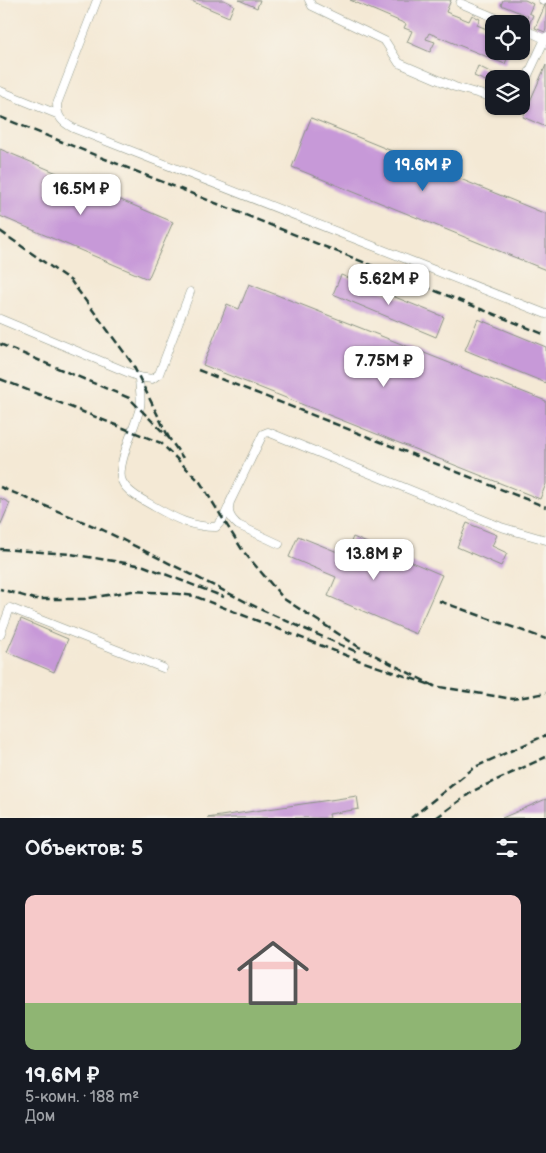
<!DOCTYPE html>
<html lang="ru">
<meta charset="utf-8">
<style>
body{margin:0;font-family:"Balsamiq Sans",sans-serif;background:#20242c;color:#f1f3f6;height:100vh;display:flex;flex-direction:column;font-size:19px;white-space:nowrap}
*{box-sizing:border-box;margin:0}
p{font-size:16px;color:#9ea1a6}
.icon{flex:none;width:28px;height:28px;fill:none;stroke:currentColor;stroke-width:2;stroke-linecap:round;stroke-linejoin:round}
.map{position:relative;height:818px;overflow:hidden}
.details{display:flex;flex-direction:column;background:#171b24;flex:1}
.details>*{flex:none}
.buttons{position:absolute;left:485px;top:15px;display:grid;gap:10px}
.buttons a{display:grid;place-items:center;width:45px;height:45px;border-radius:10px;background:#171b24;box-shadow:0 1px 4px #0004;font-size:25px}
.price{position:absolute;translate:-50% -42px;padding:0 11px;border-radius:10px;background:#fff;color:#222;font-size:16px;line-height:32px;filter:drop-shadow(0 1px 2px #0008)}
.price::after{content:'';position:absolute;left:50%;top:30px;width:15px;height:11px;margin-left:-8px;background:inherit;clip-path:polygon(0 0,100% 0,50% 100%)}
.price.on{background:#1f6fb2;color:#fff}
ul{padding:0;list-style:none}
li{display:grid;align-content:center;gap:10px;height:265px;padding:0 25px}
li+li{border-top:1px solid #363941}
li span{display:grid;place-items:center;height:155px;border-radius:10px;color:#555}
li>.icon{margin-inline-start:auto}
span .icon{width:90px;height:90px;fill:#fffc;stroke-width:1}
li b{font-size:21px}
h2{display:flex;justify-content:space-between;align-items:center;height:60px;padding:0 25px;font-size:21px}
.map>svg:first-child{display:block}
</style>
<div class="map">
<svg width="546" height="818" viewBox="0 0 546 818">
<rect width="100%" height="100%" fill="#f7f3e8"/>
<filter id="ink" filterUnits="userSpaceOnUse"><feTurbulence type="fractalNoise" baseFrequency=".02" numOctaves="2"/><feDisplacementMap in="SourceGraphic" scale="10" xChannelSelector="R" yChannelSelector="G"/><feConvolveMatrix kernelMatrix="1 2 1 2 8 2 1 2 1" color-interpolation-filters="sRGB"/></filter>
<filter id="wash" filterUnits="userSpaceOnUse"><feTurbulence type="fractalNoise" baseFrequency=".0096" numOctaves="4" result="noise"/><feDisplacementMap in="SourceGraphic" scale="20" xChannelSelector="R" yChannelSelector="G"/><feGaussianBlur stdDeviation="1.12" result="paint"/><feColorMatrix in="noise" values="0 0 0 0 0 0 0 0 0 0 0 0 0 0 0 0 0 1.4 0 .05"/><feComposite in="paint" operator="in"/></filter>
<g filter="url(#wash)">
<rect width="100%" height="100%" fill="#f4e9d5"/>
<g id="blocks">
<g fill="#c799d8">
<polygon points="189,0 224,0 234,5 229,17"/>
<polygon points="239,0 260,0 257,8"/>
<polygon points="350,0 451,0 446,12 469,21 472,15 480,19 477,25 494,32 494,51 510,51 505,64 429,33 426,39 435,42 430,52 407,42 412,31 404,28 406,24"/>
<polygon points="503,0 525,0 533,4 529,13 533,15 529,25 525,23 528,16 501,5"/>
<polygon points="546,3 546,29 545,32 535,28"/>
<polygon points="546,65 546,127 523,117"/>
<polygon points="478,66 492,73 488,82 474,76"/>
<polygon points="311,118 546,214 546,270 292,167"/>
<polygon points="0,149 173,222 148,279 0,216"/>
<polygon points="341,275 444,317 436,337 333,294"/>
<polygon points="249,284 546,401 546,484 540,499 203,365 227,304 239,309"/>
<polygon points="478,319 546,347 546,383 465,350"/>
<polygon points="0,498 10,503 0,526"/>
<polygon points="467,523 497,535 492,546 507,553 501,566 457,547"/>
<polygon points="298,536 345,555 353,537 442,575 416,634 328,596 336,577 289,557"/>
<polygon points="21,619 68,639 54,672 7,652"/>
<polygon points="357,796 359,809 329,814 330,818 207,818"/>
<polygon points="546,799 546,818 502,818"/>
</g>
</g>
</g>
<g filter="url(#ink)">
<use href="#blocks" fill-opacity="0" stroke="#8a9384" stroke-width="1"/>
<g fill="none" stroke-linecap="round" stroke-linejoin="round">
<g stroke="#8a9384" stroke-width="9">
<g id="minor">
<path d="M97,0L57,104C57,117 62,122 73,128L546,314"/>
<polyline points="309,0 312,6 385,41 399,63 455,87 494,98"/>
<polyline points="543,1 544,0"/>
<polyline points="460,3 510,24"/>
<polyline points="521,28 545,39"/>
<polyline points="521,90 546,37"/>
<polyline points="0,91 57,114"/>
<polyline points="0,319 139,377 152,379 159,374 190,292"/>
<path d="M139,377C139,386 142,398 140,407C137,423 115,467 122,481C127,493 145,501 155,507C176,519 192,527 216,527L223,519L228,508"/>
<path d="M279,544L238,525C230,518 227,512 230,502L263,434L268,432L501,527L546,540"/>
<polyline points="0,635 10,608 163,668"/>
</g>
</g>
<use href="#minor" stroke="#fff" stroke-width="8"/>
<g stroke="#1f3d34" stroke-width="2.5" stroke-dasharray="8 4" stroke-linecap="butt">
<polyline points="0,117 546,335"/>
<polyline points="0,231 71,281 132,363 169,438"/>
<polyline points="0,344 129,398 169,438 183,458"/>
<polyline points="198,370 546,507"/>
<polyline points="0,379 161,443 200,482 243,551 284,599 359,647 434,686 358,660 194,596 170,593 132,591 84,599 34,599 0,589"/>
<polyline points="0,487 103,530 262,610 357,652"/>
<polyline points="0,549 70,554 144,566 224,597"/>
<polyline points="439,601 546,639"/>
<polyline points="428,683 434,686 513,699 546,693"/>
<polyline points="411,818 475,767 546,735"/>
<polyline points="436,818 473,791 546,757"/>
</g>
</g>
</g>
</svg>
<div class="buttons">
<a><svg class="icon" aria-label="locate" viewBox="0 0 24 24"><circle cx="12" cy="12" r="6"/><path d="M12 2v4M12 18v4M2 12h4M18 12h4"/></svg></a>
<a><svg class="icon" aria-label="layers" viewBox="0 0 24 24"><path d="M12 4l9 5-9 5-9-5zM3 14l9 5 9-5"/></svg></a>
</div>
<b class="price on" style="left:423px;top:192px">19.6M ₽</b>
<b class="price" style="left:81px;top:216px">16.5M ₽</b>
<b class="price" style="left:389px;top:306px">5.62M ₽</b>
<b class="price" style="left:384px;top:388px">7.75M ₽</b>
<b class="price" style="left:374px;top:581px">13.8M ₽</b>
</div>
<section class="details">
<h2>Объектов: 5<svg class="icon" aria-label="filters" viewBox="0 0 24 24"><path d="M4 7h16M4 17h16"/><circle cx="9" cy="7" r="2"/><circle cx="15" cy="17" r="2"/></svg></h2>
<ul>
<li><span style="background:linear-gradient(#f6c9c9 70%,#8fb573 0)"><svg class="icon" aria-label="home" viewBox="0 0 24 24"><path d="M3 11l9-7 9 7M6 9v11h12V9"/></svg></span><div><b>19.6M ₽</b><p>5-комн. · 188 m²</p><p>Дом</p></div></li>
</ul>
</section>
